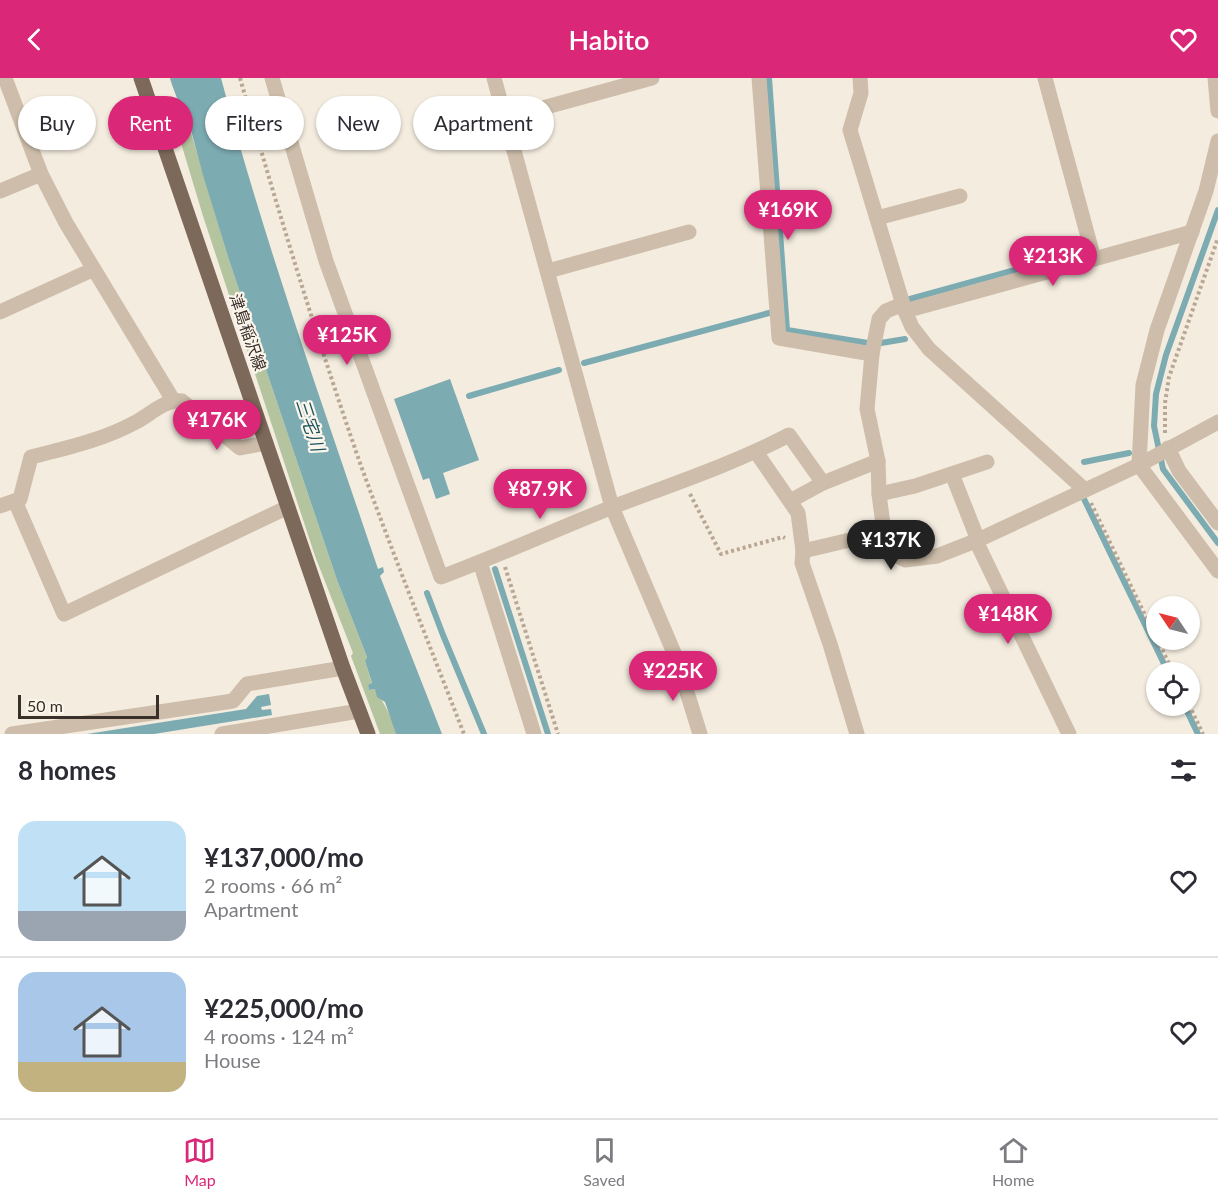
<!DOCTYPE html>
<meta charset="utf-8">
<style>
body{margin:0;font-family:Lato,"Noto Sans JP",sans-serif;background:#f7f7f7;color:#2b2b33;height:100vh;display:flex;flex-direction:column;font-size:22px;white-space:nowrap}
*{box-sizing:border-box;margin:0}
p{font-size:20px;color:#7c7c81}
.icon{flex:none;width:33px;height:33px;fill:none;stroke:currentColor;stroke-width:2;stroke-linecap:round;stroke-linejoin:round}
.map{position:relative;height:656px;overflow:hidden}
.side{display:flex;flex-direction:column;background:#fff;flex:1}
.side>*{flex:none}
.hud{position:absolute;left:18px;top:18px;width:600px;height:54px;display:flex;gap:12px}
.needle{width:39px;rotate:305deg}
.fabs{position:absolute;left:1146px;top:518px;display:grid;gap:12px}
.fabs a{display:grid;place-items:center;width:54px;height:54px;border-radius:50%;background:#fff;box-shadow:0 2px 4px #0004;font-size:30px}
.scale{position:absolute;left:18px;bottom:15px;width:141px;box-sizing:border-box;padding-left:6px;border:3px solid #3a302a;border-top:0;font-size:16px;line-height:21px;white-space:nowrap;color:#3a302a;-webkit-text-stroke:4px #fbf5ec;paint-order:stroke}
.price{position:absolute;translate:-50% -51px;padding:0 14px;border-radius:21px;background:#db2777;color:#fff;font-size:20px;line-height:39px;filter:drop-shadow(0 2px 3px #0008)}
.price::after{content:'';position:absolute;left:50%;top:36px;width:18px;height:14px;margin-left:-9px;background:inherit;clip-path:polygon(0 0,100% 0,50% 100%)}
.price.on{background:#222;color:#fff}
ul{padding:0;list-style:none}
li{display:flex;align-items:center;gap:18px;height:150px;padding:0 18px}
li+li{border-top:2px solid #e1e1e2}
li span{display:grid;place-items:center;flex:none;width:168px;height:120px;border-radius:18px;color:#555}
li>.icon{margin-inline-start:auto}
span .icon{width:72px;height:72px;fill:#fffc;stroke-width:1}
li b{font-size:26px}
h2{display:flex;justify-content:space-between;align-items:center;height:72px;padding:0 18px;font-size:26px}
.chip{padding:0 21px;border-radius:27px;background:#fff;box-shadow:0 2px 4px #0004;font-size:21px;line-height:54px}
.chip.on{background:#db2777;color:#fff}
header{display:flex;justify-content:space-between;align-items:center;height:78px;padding:0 18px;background:#db2777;color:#fff;font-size:27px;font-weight:600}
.dock{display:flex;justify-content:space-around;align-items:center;height:84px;border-top:2px solid #e1e1e2;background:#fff;font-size:16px;color:#7c7c81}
.dock a{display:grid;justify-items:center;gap:3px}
.dock .on{color:#db2777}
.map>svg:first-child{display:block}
</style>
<header><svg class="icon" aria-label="back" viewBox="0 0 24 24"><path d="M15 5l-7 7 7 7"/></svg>Habito<svg class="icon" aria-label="heart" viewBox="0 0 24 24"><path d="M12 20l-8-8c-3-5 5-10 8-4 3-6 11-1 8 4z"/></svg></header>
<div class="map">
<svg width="1218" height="656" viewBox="0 0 1218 656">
<rect width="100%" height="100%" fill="#f4ecdf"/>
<path fill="#b4c49e" d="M190,51L229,182L337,502L367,579L365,583L372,606L368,607L369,612L375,611C384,626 392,638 396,656H380L351,578L353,575L315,478L203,138L178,55Z"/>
<g fill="#7cabb2">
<path d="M170,0H221C265,166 323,328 378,491L383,489L384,494L380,498L442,656H396L385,624L377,619L375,611L369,612L368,607L372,605L365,583L367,579L337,502L229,182L203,97L188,41C183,37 172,8 170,0Z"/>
<polygon points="450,301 479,382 443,395 450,416 436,421 429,400 423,402 394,321"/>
<polygon points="269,616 271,627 261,629 262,632 271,631 272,637 154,656 87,656 246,631 257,618"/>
</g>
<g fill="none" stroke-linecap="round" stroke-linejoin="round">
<g stroke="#7cabb2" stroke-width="6">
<polyline points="769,0 787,252 868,265"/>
<polyline points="1218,132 1166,277 1156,316 1154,348 1163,391 1218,465"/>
<polyline points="910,221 1084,173"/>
<polyline points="881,265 905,261"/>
<polyline points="584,285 769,235"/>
<polyline points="469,318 559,292"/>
<polyline points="1084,384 1129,375"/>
<polyline points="1084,421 1168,594"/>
<polyline points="495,491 548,656"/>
<polyline points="427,515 443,557 484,656"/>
<polyline points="1184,627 1198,656"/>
</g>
<g stroke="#b9a794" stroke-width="4" stroke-dasharray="3 3" stroke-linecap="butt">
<path d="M240,0C277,129 316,258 360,385C393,476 429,566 464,656"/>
<polyline points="1165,355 1165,325 1169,299 1218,160"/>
<polyline points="690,416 721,476 783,459 785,460"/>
<polyline points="1091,425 1156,560"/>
<polyline points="505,489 558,656"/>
<polyline points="1157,561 1173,594"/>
<polyline points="1189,627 1203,656"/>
</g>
<g stroke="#cdbdaa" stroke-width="15">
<polyline points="5,0 41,96 66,145 173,322"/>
<path d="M272,0L326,183L441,499C500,477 557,451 615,428C673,406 733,386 789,357L823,405"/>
<polyline points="494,0 612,429 677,582 700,656"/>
<polyline points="759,0 779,260 872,276"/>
<polyline points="860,0 861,15 850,52 905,233 912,249 929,271 1085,412"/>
<polyline points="1045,0 1094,181"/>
<polyline points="1215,0 1218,33"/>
<polyline points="506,40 652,0"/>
<polyline points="1218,63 1206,113 1157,252 1143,307 1139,387 1218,493"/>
<polyline points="0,113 41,96"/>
<polyline points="877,140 960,118"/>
<polyline points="548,193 689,154"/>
<polyline points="905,233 1192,154"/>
<polyline points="0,234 92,192"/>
<polyline points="1168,370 1179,393 1218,445"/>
<polyline points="756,374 798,435 803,473 802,485 830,566 857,656"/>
<polyline points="952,396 978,462"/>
<polyline points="879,416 915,408 987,384"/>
<polyline points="15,423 64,536 288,429"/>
<polyline points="790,423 823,405 878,383"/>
<path d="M0,428L20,421L31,379C67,370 103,362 136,344C151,336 165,321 182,323L240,370L266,365"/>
<polyline points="884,454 879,416 878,383 867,331 872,276 879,241 886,233 903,226"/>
<polyline points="976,463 1069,656"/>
<polyline points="803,473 884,454 894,476 905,482 937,478 978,462 1139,387 1218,344"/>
<polyline points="480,484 534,656"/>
<polyline points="12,656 233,623 247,606 343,590"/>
<polyline points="222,656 359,633"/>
</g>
<polyline stroke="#7c695a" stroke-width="15" points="141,0 343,590 368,656"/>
</g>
<g text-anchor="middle" stroke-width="4.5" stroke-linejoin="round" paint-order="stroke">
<g font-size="16" fill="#3a302a" stroke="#fbf5ec">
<text transform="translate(248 254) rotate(71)" y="6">津島稲沢線</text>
</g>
<g font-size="18" font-style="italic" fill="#1d545e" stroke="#fbf5ec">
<text transform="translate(310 347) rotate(72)" y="6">三宅川</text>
</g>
</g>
</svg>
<div class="fabs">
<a><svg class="needle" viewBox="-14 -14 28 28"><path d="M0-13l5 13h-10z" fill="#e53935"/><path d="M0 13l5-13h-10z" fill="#7c7c81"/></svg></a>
<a><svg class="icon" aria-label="locate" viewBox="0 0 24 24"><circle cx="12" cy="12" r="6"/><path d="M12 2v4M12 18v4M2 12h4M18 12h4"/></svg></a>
</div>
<div class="scale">50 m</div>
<b class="price" style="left:788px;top:163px">¥169K</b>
<b class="price" style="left:1053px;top:209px">¥213K</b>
<b class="price" style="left:347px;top:288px">¥125K</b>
<b class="price" style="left:217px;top:373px">¥176K</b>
<b class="price" style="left:540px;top:442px">¥87.9K</b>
<b class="price on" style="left:891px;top:493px">¥137K</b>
<b class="price" style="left:1008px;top:567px">¥148K</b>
<b class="price" style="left:673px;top:624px">¥225K</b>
<div class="hud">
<a class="chip">Buy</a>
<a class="chip on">Rent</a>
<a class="chip">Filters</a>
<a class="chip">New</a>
<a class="chip">Apartment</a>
</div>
</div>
<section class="side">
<h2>8 homes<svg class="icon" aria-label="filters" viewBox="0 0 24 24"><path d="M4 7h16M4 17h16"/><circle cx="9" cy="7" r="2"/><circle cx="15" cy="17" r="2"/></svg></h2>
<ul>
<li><span style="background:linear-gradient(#bfe0f5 75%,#9aa5b1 0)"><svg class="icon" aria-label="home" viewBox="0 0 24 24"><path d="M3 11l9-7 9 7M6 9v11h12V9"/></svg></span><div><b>¥137,000/mo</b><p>2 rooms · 66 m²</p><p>Apartment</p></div><svg class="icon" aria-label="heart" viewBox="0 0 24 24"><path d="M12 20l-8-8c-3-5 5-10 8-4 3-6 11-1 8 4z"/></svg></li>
<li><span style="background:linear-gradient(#a9c7e8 75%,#c2b280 0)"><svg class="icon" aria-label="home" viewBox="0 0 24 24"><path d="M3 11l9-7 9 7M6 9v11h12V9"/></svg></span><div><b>¥225,000/mo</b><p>4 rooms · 124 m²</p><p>House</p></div><svg class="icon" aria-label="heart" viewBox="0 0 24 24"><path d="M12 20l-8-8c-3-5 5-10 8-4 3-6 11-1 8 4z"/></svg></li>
</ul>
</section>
<nav class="dock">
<a class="on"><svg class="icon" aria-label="map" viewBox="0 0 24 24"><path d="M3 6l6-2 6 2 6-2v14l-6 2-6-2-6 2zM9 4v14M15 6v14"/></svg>Map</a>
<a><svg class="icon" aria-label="saved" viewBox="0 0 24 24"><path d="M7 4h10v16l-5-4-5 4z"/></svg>Saved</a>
<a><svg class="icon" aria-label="home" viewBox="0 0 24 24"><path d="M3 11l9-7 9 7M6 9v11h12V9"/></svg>Home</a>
</nav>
